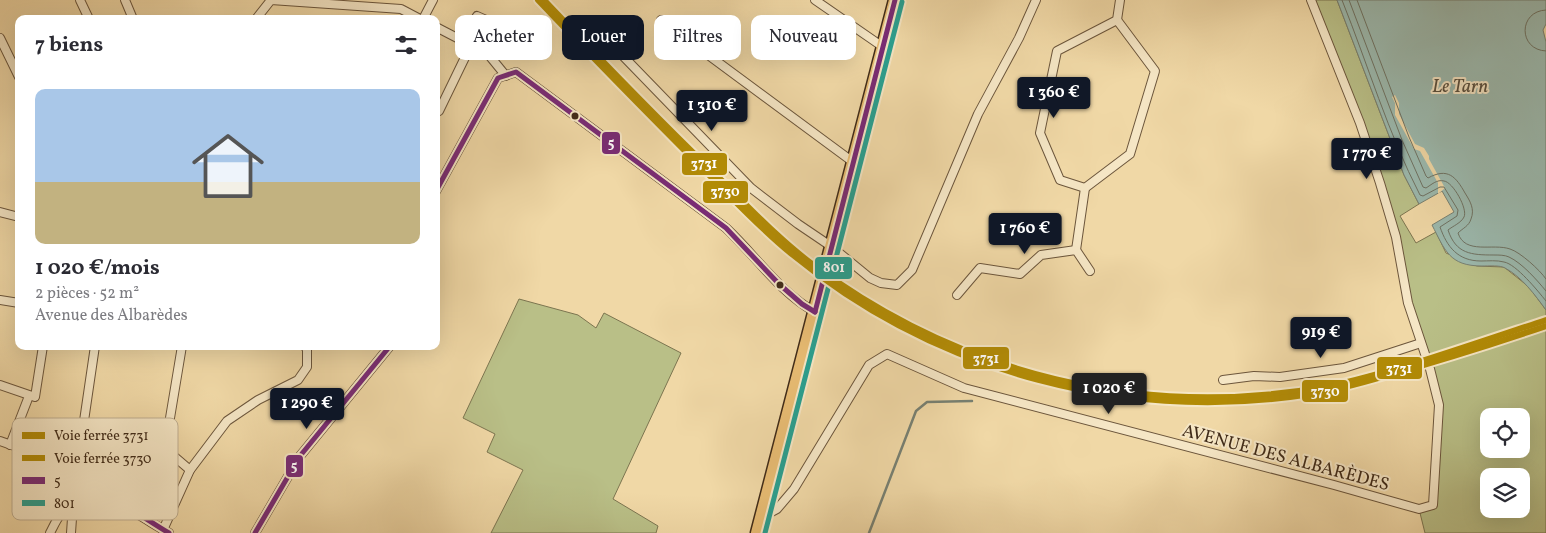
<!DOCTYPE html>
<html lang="fr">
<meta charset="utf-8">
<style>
body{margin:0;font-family:Vollkorn,serif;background:#f7f7f7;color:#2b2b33;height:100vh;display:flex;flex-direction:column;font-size:19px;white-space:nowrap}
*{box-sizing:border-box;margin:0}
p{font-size:16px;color:#7c7c81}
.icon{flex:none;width:28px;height:28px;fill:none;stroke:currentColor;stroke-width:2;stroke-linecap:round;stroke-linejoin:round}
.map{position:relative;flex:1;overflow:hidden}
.details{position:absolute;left:15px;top:15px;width:425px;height:335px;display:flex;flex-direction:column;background:#fff;border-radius:10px;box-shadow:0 5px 20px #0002}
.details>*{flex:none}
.guide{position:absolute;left:455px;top:15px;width:475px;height:45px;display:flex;gap:10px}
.tools{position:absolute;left:1480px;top:408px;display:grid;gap:10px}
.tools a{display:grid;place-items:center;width:50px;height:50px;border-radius:10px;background:#fff;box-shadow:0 5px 20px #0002;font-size:25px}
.price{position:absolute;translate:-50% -42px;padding:0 11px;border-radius:5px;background:#111827;color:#fff;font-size:16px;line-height:32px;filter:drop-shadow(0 1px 2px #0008)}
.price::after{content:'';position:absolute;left:50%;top:30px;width:15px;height:11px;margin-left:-8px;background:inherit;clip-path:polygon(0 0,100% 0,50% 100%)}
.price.on{background:#222;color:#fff}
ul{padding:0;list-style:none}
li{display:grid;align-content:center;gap:10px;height:265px;padding:0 20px}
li+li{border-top:1px solid #e1e1e2}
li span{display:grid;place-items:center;height:155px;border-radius:10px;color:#555}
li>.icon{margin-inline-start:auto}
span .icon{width:90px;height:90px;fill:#fffc;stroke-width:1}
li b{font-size:21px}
h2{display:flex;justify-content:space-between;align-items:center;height:60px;padding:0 20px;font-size:21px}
.pill{padding:0 18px;border-radius:10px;background:#fff;box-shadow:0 5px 20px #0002;font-size:18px;line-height:45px}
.pill.on{background:#111827;color:#fff}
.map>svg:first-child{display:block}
</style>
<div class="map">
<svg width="1546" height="533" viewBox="0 0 1546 533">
<rect width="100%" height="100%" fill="#f0d8a6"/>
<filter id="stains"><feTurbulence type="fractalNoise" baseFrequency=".004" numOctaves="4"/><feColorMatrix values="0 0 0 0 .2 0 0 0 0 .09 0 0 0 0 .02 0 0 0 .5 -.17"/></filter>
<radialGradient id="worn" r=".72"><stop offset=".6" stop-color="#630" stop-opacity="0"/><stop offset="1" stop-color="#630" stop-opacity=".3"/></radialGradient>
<g fill="#b9bf87" stroke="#7c7550" fill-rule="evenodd">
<path d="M1311,0H1337L1404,175L1419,204L1400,216L1416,243L1436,232L1446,253L1477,266L1504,267L1529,287L1546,310V533H1425L1419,509L1433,504L1439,405L1433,377L1408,303L1380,183ZM1489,416H1521V449H1489ZM1489,476H1521V509H1489Z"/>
<polygon points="519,299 578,315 596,328 604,313 681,353 613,499 658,526 656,533 491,533 523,470 487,452 495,434 463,418"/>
</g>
<path fill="#9bb9ae" stroke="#778072" d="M1337,0H1546V24L1543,30L1546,42V310C1535,295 1522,277 1505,268C1500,265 1489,266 1482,266C1449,266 1445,250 1432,225L1454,212L1442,191L1419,204L1404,175Z"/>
<polygon fill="#f0d8a6" points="1395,95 1399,103 1399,114 1415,144 1424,148 1429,156 1429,159 1445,188 1438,194 1438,183 1420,151 1414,149 1395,115 1395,103 1392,97"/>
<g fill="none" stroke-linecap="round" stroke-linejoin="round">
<g stroke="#6e7263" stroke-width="1">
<path d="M1342,0C1368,65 1388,133 1420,195L1423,196L1440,187H1444L1458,210L1457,216L1440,227C1447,247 1458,261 1481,261C1488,261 1497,260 1504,262C1516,264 1538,291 1546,301"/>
<path d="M1349,0L1402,140L1423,187L1426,188C1431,185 1437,179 1444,181C1453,182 1468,209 1464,217C1461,223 1453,226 1448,230C1456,254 1471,255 1494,255C1499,255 1505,255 1509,257C1522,263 1537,280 1546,291"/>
<path d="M1357,0L1409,137L1426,176L1428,178C1448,167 1456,177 1465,193C1470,201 1475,209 1471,219C1469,226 1463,228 1458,233C1465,255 1493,243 1510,249C1520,252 1540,270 1546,279"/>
<path d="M1546,10C1518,11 1518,50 1546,51"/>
</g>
<polyline stroke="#778072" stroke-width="2.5" points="869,533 916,411 927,402 972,401"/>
<g stroke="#6c563c" stroke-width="10">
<g id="minor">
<polyline points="80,0 89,19"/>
<polyline points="125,0 133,19"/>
<polyline points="815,0 883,47"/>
<polyline points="1311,0 1360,123 1380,183 1396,237 1408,303 1426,357"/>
<polyline points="256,19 271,0 401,9 420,19"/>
<polyline points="423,19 433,0"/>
<polyline points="661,20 853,162"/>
<polyline points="591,23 751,188 798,224 832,247 870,278 881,283 897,285 912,270 978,114 1019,38 1036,0"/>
<polyline points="436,27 488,54 506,76"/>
<polyline points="0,38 19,77"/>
<polyline points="462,40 477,16 493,23 479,49"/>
<polyline points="439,111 471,45"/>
<polyline points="1085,188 1130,154 1155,71 1117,20"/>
<path d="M436,191L498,78L516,72L726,228C756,256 779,292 815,312"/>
<polyline points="0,212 19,217"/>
<polyline points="1076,250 1085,188 1060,180 1040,133 1057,51 1117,20 1120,0"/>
<polyline points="957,295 980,268 1020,274 1041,255 1076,250 1090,271"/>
<polyline points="0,300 19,303"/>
<polyline points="182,346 167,436 169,452 190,470"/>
<polyline points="1223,380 1254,376 1280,377 1344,368 1421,343"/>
<polyline points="0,385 35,397 43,346"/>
<polyline points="0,441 77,468"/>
<polyline points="10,445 29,396"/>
<path d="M73,499C84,499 94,497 105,500C128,506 149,522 169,533"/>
<polyline points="762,517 777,509 794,489 869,365 887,354 964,388 1334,485 1419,509 1433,505 1439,405 1430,369"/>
<polyline points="163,530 190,470 227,421 258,400 298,380 307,367 307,350 305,346"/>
<path d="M50,533C55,524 60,509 72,508"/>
<polyline points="71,533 74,489 95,346"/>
<polyline points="255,533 300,456 390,346"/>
</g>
</g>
<g stroke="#402b18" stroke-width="15">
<polyline id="primary" points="757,533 895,0"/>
</g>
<use href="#minor" stroke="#f5e6c5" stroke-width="8"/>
<use href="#primary" stroke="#e8bc73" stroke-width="12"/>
<g stroke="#f5e6c5" stroke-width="9">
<g id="bus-1">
<polyline points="436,191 498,78 516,72 726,228 779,284 802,304 815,312"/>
<polyline points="815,312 895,0"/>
<path d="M73,499C82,499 92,497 101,499C126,503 148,521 169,533"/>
<polyline points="255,533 300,456 390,346"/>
</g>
</g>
<g stroke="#f5e6c5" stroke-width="9">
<polyline id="bus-2" points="765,533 902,2"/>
</g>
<use href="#bus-1" stroke="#792b75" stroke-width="5"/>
<use href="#bus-2" stroke="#2a9f8f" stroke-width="5"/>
<g stroke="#f5e6c5" stroke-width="10">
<path id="rail-1" d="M544,0C600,59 656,117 714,173C746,204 776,237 812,264C961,375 1141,419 1325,387C1351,382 1377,374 1403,367C1451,352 1498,336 1546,320"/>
</g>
<g stroke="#f5e6c5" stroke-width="10">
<path id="rail-2" d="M538,0C594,59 651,117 709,175C736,202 763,231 793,255C937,373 1128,423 1311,394C1336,390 1361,383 1385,376C1439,361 1493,344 1546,326"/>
</g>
<use href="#rail-1" stroke="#b28b06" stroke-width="6"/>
<use href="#rail-2" stroke="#b28b06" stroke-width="6"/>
</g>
<g fill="#402b18" stroke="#f5e6c5" stroke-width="2">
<circle cx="575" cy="116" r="4.5"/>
<circle cx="780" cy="285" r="4.5"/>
</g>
<g text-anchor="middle" stroke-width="4" stroke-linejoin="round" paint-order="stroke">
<g font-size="18" fill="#402b18" stroke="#f5e6c5">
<text transform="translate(1286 457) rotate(15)" y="6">AVENUE DES ALBARÈDES</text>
</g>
<g font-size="19" font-style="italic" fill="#574e3e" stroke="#f5e6c5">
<text x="1460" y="92">Le Tarn</text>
</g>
</g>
<rect x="12" y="418" width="166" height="102" rx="8" fill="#f5e6c5" stroke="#bfae91" stroke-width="1"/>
<rect x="22" y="432" width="23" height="7" fill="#b28b06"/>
<rect x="22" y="455" width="23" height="6" fill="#b28b06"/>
<rect x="22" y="477" width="23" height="7" fill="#792b75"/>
<rect x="22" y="500" width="23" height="6" fill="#2a9f8f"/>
<g font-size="14" fill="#402b18">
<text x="54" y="440">Voie ferrée 3731</text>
<text x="54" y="463">Voie ferrée 3730</text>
<text x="54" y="485">5</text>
<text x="54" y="508">801</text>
</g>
<g stroke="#f5e6c5" stroke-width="2">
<rect x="601" y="131" width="20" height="24" rx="5" fill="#792b75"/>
<rect x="681" y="152" width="47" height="24" rx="5" fill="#b28b06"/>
<rect x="702" y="180" width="47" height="24" rx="5" fill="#b28b06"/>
<rect x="814" y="256" width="39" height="24" rx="5" fill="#2a9f8f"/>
<rect x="962" y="346" width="48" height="24" rx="5" fill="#b28b06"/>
<rect x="1376" y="356" width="47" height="24" rx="5" fill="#b28b06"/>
<rect x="1301" y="379" width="48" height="24" rx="5" fill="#b28b06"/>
<rect x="285" y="454" width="19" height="24" rx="5" fill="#792b75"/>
</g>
<g font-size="14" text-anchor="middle" font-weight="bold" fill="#fff">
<text x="611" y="147">5</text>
<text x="704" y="168">3731</text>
<text x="725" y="196">3730</text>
<text x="834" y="272">801</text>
<text x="986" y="363">3731</text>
<text x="1399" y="373">3731</text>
<text x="1325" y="396">3730</text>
<text x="294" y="470">5</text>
</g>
<rect width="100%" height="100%" filter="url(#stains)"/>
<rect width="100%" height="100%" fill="url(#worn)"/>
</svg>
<div class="tools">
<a><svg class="icon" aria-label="locate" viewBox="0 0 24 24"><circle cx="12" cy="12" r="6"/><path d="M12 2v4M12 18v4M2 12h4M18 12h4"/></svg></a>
<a><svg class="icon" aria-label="layers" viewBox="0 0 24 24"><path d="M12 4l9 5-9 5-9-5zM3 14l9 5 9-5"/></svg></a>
</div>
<b class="price" style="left:1054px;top:119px">1 360 €</b>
<b class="price" style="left:712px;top:132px">1 310 €</b>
<b class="price" style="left:1367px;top:180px">1 770 €</b>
<b class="price" style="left:1025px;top:255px">1 760 €</b>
<b class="price" style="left:1321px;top:359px">919 €</b>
<b class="price on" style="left:1109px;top:415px">1 020 €</b>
<b class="price" style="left:307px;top:430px">1 290 €</b>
<div class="guide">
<a class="pill">Acheter</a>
<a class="pill on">Louer</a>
<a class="pill">Filtres</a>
<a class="pill">Nouveau</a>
</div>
<section class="details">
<h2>7 biens<svg class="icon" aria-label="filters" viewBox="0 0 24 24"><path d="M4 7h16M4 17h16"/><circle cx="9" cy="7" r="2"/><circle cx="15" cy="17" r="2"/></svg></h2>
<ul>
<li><span style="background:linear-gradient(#a9c7e8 60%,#c2b280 0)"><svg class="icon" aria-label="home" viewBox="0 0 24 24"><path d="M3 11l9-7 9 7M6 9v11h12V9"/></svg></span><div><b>1 020 €/mois</b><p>2 pièces · 52 m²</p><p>Avenue des Albarèdes</p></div></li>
</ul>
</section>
</div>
